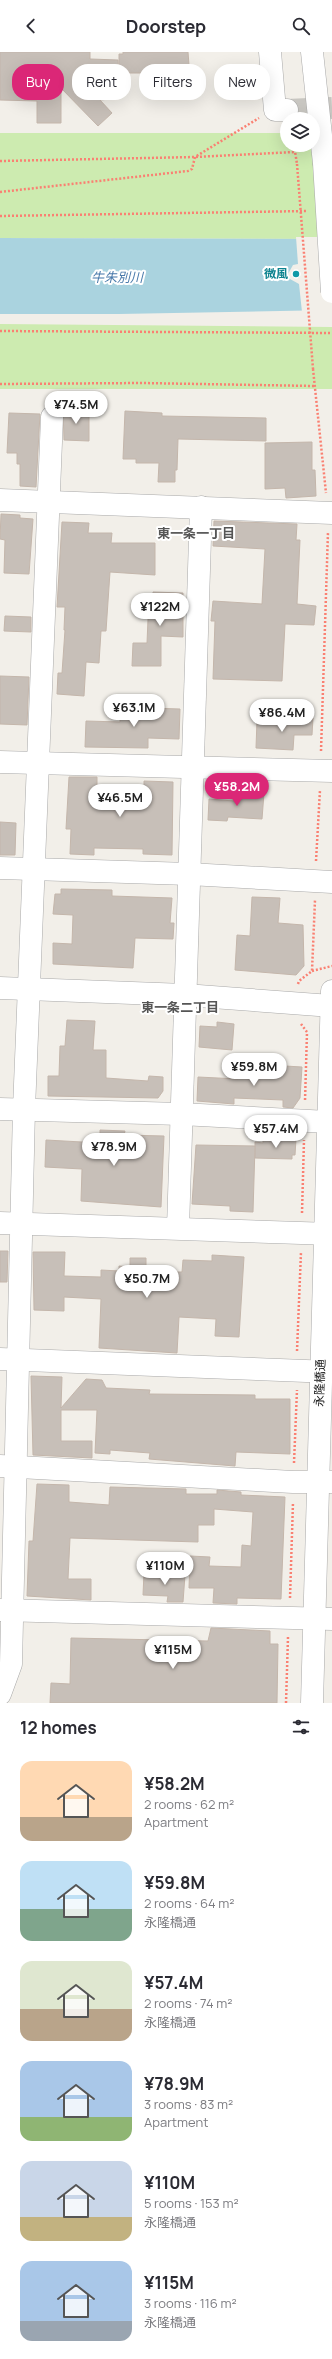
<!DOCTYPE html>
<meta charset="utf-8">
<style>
body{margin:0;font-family:Manrope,"Noto Sans JP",sans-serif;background:#f2f2f3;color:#2b2b33;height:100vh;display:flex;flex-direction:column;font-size:15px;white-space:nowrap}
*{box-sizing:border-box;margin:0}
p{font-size:13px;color:#7c7c81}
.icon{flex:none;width:22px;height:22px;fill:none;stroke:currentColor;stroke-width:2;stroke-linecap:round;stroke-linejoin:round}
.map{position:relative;height:1651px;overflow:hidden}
.side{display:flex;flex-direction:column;background:#fff;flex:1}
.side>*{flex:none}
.top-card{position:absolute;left:12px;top:12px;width:308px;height:36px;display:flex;gap:8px}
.tools{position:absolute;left:280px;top:60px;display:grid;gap:8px}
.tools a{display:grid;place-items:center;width:40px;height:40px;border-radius:50%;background:#fff;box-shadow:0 4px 16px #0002;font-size:20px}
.price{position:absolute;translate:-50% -34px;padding:0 9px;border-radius:14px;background:#fff;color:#222;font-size:13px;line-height:26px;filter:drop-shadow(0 1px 2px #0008)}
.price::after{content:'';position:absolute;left:50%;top:24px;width:12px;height:9px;margin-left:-6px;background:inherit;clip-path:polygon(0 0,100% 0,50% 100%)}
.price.current{background:#db2777;color:#fff}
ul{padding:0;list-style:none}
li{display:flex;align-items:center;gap:12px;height:100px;padding:0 20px}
li span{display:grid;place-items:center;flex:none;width:112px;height:80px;border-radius:12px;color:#555}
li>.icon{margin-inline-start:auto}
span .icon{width:48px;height:48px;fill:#fffc;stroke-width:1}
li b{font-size:17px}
h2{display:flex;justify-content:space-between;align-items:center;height:48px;padding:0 20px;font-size:17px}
.tag{padding:0 14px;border-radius:16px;background:#fff;box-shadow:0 4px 16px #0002;font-size:14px;line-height:36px}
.tag.current{background:#db2777;color:#fff}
header{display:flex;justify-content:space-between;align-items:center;height:52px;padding:0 20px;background:#fff;font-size:18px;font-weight:700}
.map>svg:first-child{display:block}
</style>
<header><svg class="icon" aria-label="back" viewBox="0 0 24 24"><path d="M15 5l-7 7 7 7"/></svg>Doorstep<svg class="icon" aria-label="search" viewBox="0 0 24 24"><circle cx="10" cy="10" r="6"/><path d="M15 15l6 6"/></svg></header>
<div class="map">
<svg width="332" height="1651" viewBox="0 0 332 1651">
<rect width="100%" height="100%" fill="#f2efe9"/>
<g fill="#cdebb0">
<polygon points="0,81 287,81 287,93 313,93 313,81 332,81 332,187 0,186"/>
<polygon points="0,272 332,275 332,337 0,337"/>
</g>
<polygon fill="#aad3df" points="0,186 332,187 332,258 119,262 0,262"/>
<polygon fill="#f2efe9" points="296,185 332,185 332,260 302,260 299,232 290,227 288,222 293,213 298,212"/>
<g fill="#c7bfb8" stroke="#c4b6ab">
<polygon points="0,0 90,0 90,7 118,8 120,46 100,48 112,61 98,74 61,36 61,71 37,71 37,49 0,48"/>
<polygon points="123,0 188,0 190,26 184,26 185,46 168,46 167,27 163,28 162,21 119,21 119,2 123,2"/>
<polygon points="63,357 89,358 89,389 64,388"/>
<polygon points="125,359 162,361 162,364 266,366 266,389 178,387 177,418 175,418 175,430 158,430 159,411 136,411 136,407 123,407"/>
<polygon points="9,361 40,362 36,435 20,434 20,412 17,412 17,401 7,401"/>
<polygon points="312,390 312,418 315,418 316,444 286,446 285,436 265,437 265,391"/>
<polygon points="1,462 20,463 20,466 33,467 29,522 4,521 5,488 0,487"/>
<polygon points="214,469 297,472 296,488 300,488 297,552 316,554 314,573 285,572 282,629 213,627 215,569 211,569 213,549 262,552 265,497 213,494"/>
<polygon points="62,470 89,471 88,481 112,481 111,491 155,491 155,523 110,520 106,579 101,579 99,611 86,610 84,644 57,642 58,621 62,621 65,578 64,578 65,555 57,555"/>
<polygon points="153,540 183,541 183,585 161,584 161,614 132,614 133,591 147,591 149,544 153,544"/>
<polygon points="5,564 31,565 31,580 4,579"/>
<polygon points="0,624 29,625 27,673 0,672"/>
<polygon points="120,655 180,657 179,687 148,686 148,696 85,695 86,669 120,670"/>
<polygon points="287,665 313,666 312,683 294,683 293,698 256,696 257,668 287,670"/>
<polygon points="69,725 97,725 97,740 144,740 144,729 173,730 172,803 143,802 143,797 94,796 94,803 70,802 71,777 66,777"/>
<polygon points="234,739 264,741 262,767 228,765 227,769 208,768 209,747 234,749"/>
<polygon points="0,770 16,771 15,803 0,803"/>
<polygon points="61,837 112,838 112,844 172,846 170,871 174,871 173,887 135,886 133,916 53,912 53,891 72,892 73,863 53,862 55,842 61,842"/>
<polygon points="252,845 280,846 278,871 303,873 304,914 296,923 235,918 237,883 250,884"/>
<polygon points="67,968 95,969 93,998 106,998 106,1026 148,1029 149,1024 163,1025 163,1039 158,1046 48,1044 48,1024 59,1024 60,994 65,994"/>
<polygon points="217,970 234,972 232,998 199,995 200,974 217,975"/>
<polygon points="285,1014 302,1015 300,1046 293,1056 283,1055 283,1048 234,1046 234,1052 197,1049 198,1025 238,1027 239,1016 285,1019"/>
<polygon points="100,1078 125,1079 124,1083 164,1084 161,1155 81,1149 82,1117 45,1115 46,1088 100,1091"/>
<polygon points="263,1086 296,1087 295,1103 292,1103 292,1107 255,1106 255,1090 263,1091"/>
<polygon points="196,1093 255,1094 253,1160 230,1159 230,1154 192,1152"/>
<polygon points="0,1199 8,1199 7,1230 0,1230"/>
<polygon points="33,1200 65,1200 64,1224 101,1225 101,1218 119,1219 119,1214 130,1215 130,1206 146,1206 146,1220 182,1220 183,1208 212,1209 212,1203 244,1205 239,1285 215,1284 216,1267 179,1265 177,1301 99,1296 101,1247 64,1245 64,1259 34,1258"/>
<polygon points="31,1324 62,1325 61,1356 86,1327 102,1328 106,1336 150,1338 149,1342 255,1343 255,1347 290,1347 290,1402 236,1400 235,1414 149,1407 150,1401 110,1398 110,1402 95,1401 97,1358 61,1358 61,1389 92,1389 92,1406 33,1403"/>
<polygon points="37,1432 69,1433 69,1450 109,1453 110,1435 186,1437 186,1442 217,1442 217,1438 241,1440 241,1443 285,1445 281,1547 237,1546 237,1552 213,1551 214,1536 189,1536 190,1504 210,1505 209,1514 241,1515 242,1493 251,1494 253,1460 214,1457 214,1473 198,1473 198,1490 70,1486 68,1527 91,1527 91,1548 27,1544 29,1489 33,1489"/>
<polygon points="144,1521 185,1523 183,1550 167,1550 168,1544 143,1543"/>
<polygon points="211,1576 270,1579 270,1592 278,1592 277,1651 50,1651 51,1631 70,1632 71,1586 208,1589"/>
</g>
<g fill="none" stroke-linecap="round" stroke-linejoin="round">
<polyline stroke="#c8c6c1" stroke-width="22" stroke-dasharray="22 11" stroke-linecap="butt" points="287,58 332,56"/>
<g stroke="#a9a9a9" stroke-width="23">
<g id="minor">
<polyline points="270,0 275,58 287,58"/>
<polyline points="312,0 324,111"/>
<polyline points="0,448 332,461"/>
<polyline points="0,710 332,719"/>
<polyline points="0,816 189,822 332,830"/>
<polyline points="0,936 185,943 332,954"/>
<polyline points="0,1057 181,1062 328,1070"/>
<polyline points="0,1171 332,1182"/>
<polyline points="178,1176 201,455"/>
<polyline points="0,1307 332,1320"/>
<polyline points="0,1414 293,1430 332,1430"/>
<polyline points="0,1558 332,1567"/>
<polyline points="0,1642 11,1612 24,1057 52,365"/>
<polyline points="312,1651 332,939"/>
</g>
</g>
<g stroke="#fa8072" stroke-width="2.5" stroke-dasharray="2 2" stroke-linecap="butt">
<polyline points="294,93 297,112"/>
<polyline points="0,109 195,105 295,100"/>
<polyline points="0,140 188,119 192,117 195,105 259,66"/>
<polyline points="0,164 307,159"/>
<polyline points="0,279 332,281"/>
<polyline points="313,317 326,441"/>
<polyline points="0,332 142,331 314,334"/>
<polyline points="321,699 328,480"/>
<polyline points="316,809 320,738"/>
<polyline points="312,919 332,914"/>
<polyline points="298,932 299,929 312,919 315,848"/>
<polyline points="301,972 307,980 305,1049"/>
<polyline points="302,1161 304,1088"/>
<polyline points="297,1299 301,1200"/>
<polyline points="294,1411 297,1338"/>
<polyline points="290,1546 293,1450"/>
<polyline points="286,1651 288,1585"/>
</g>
<use href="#minor" stroke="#fff" stroke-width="22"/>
<g stroke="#a9a9a9" stroke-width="23" stroke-linecap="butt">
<polyline id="minor-bridge" points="324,111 332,240"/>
</g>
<polyline stroke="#fa8072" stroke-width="2.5" stroke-dasharray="2 2" stroke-linecap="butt" points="297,112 313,317"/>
<use href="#minor-bridge" stroke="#fff" stroke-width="22"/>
</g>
<circle fill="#0f9aa8" stroke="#fff" stroke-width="1.5" cx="296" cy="222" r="4"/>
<g text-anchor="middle" stroke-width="4" stroke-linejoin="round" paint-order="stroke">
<g font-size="12" font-weight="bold" fill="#0d838f" stroke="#fff" text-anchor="end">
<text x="288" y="226">微風</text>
</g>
<g font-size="12" fill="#222" stroke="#fff">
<text transform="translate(320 1331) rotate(-88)" y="4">永隆橋通</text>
</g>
<g font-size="13" font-style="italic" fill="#4a7aab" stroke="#fff">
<text x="117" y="230">牛朱別川</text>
</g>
<g font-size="13" font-weight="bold" fill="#555" stroke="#fff">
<text x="196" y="486">東一条一丁目</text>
<text x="180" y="960">東一条二丁目</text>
</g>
</g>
</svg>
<div class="tools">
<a><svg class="icon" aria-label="layers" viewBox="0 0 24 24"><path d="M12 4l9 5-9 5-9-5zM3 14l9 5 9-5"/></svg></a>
</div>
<b class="price" style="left:76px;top:373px">¥74.5M</b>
<b class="price" style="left:160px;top:575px">¥122M</b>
<b class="price" style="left:134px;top:676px">¥63.1M</b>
<b class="price" style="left:282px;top:681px">¥86.4M</b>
<b class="price current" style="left:237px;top:755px">¥58.2M</b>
<b class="price" style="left:120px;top:766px">¥46.5M</b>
<b class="price" style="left:254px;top:1035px">¥59.8M</b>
<b class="price" style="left:276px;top:1097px">¥57.4M</b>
<b class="price" style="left:114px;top:1115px">¥78.9M</b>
<b class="price" style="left:147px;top:1247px">¥50.7M</b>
<b class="price" style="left:165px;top:1534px">¥110M</b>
<b class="price" style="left:173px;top:1618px">¥115M</b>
<div class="top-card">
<a class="tag current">Buy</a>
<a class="tag">Rent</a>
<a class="tag">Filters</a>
<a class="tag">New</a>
</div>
</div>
<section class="side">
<h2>12 homes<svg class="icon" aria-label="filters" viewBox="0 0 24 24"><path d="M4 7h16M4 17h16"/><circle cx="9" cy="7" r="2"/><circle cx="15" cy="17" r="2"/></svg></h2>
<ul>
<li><span style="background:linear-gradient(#ffd9b3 70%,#b9a48a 0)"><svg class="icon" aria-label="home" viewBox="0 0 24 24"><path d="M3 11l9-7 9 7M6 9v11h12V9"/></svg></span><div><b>¥58.2M</b><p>2 rooms · 62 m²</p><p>Apartment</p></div></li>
<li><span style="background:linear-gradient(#bfe0f5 60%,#7fa58c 0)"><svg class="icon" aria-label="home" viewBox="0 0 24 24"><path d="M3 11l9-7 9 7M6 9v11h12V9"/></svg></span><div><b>¥59.8M</b><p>2 rooms · 64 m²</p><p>永隆橋通</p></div></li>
<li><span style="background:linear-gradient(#dfe7d0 60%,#b9a48a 0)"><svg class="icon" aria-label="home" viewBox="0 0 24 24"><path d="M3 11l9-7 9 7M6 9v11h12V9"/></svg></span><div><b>¥57.4M</b><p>2 rooms · 74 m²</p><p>永隆橋通</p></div></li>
<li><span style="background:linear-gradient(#a9c7e8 70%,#8fb573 0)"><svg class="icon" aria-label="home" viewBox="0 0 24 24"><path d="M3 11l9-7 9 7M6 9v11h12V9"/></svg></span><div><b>¥78.9M</b><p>3 rooms · 83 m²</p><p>Apartment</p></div></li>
<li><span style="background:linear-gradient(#c9d6e8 70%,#c2b280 0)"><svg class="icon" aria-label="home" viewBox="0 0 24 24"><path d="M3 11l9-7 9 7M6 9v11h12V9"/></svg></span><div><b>¥110M</b><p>5 rooms · 153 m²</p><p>永隆橋通</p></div></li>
<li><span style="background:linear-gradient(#a9c7e8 75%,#9aa5b1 0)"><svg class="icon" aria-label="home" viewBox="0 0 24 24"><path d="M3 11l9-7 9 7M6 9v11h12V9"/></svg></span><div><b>¥115M</b><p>3 rooms · 116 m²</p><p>永隆橋通</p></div></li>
</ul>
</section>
